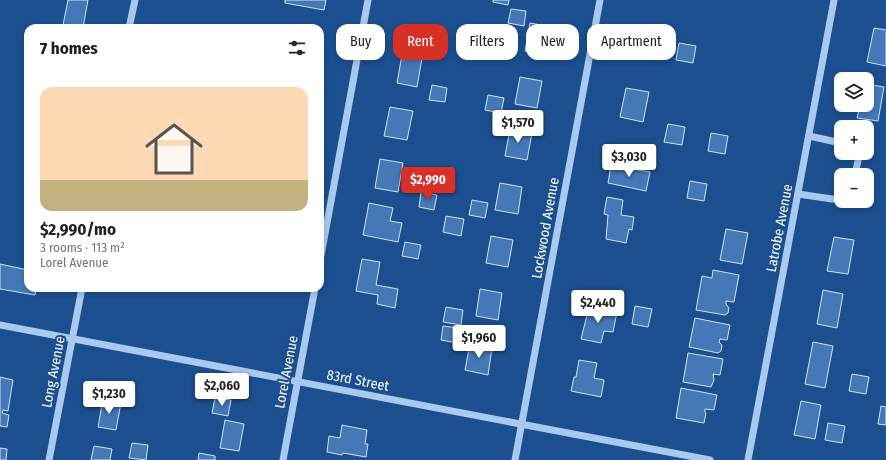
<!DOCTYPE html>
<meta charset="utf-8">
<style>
body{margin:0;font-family:"Fira Sans Condensed",sans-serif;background:#f6f6f6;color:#202124;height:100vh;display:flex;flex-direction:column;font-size:15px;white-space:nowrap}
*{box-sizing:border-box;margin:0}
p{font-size:13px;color:#757577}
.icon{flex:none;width:22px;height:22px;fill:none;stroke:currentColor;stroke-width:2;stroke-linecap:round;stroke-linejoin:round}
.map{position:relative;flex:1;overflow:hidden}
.details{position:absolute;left:24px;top:24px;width:300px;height:268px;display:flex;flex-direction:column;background:#fff;border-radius:12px;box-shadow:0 2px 6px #0003}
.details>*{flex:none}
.guide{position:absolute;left:336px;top:24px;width:380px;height:36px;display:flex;gap:8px}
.buttons{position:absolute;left:834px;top:72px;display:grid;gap:8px}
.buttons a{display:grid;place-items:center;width:40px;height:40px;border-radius:8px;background:#fff;box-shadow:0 2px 6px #0003;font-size:20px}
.price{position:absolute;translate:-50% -34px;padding:0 9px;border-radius:4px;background:#fff;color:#222;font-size:13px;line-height:26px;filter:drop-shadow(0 1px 2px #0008)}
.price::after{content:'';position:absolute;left:50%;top:24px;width:12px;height:9px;margin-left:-6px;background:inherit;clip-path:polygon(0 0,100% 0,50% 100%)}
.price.active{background:#d93025;color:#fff}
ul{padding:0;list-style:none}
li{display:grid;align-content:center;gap:8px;height:212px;padding:0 16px}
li+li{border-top:1px solid #e0e0e0}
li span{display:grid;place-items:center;height:124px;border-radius:12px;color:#555}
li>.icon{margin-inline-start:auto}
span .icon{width:72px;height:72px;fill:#fffc;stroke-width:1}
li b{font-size:17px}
h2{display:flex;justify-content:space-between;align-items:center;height:48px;padding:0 16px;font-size:17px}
.pill{padding:0 14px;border-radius:12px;background:#fff;box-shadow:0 2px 6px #0003;font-size:14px;line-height:36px}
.pill.active{background:#d93025;color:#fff}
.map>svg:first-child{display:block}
</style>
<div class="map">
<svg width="886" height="460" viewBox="0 0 886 460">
<rect width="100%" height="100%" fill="#1b4f8f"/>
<g fill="#4478b7" stroke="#cfe3fa">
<polygon points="68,0 88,0 83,28 63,25"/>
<polygon points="285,0 326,0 324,10 285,3"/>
<polygon points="493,0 509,0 508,5 493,2"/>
<polygon points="511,9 526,11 524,26 508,23"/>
<polygon points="530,23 552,27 547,54 525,51"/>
<polygon points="874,28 886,30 886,66 867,62"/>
<polygon points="679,43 696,46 693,63 676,60"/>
<polygon points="403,49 423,52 417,87 397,83"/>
<polygon points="520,77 542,81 537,108 515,104"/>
<polygon points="867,84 884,87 878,121 857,118 860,105 867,105"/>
<polygon points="432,85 447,88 445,102 429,100"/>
<polygon points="626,88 649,92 643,122 620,117"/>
<polygon points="488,95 504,98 501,113 485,110"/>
<polygon points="390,107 413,111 407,140 384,136"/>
<polygon points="668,124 685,127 682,145 664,142"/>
<polygon points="510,129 532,133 527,160 505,156"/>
<polygon points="711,133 728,136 725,154 708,151"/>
<polygon points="380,159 403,163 398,192 375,188"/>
<polygon points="611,165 650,172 646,191 608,183"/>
<polygon points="690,181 707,184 704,201 687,198"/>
<polygon points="500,183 522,187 518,214 495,210"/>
<polygon points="421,192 437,195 434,210 419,207"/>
<polygon points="607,197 623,200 621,215 634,217 632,230 629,229 626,243 606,239 608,215 604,214"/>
<polygon points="472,200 488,203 485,218 469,215"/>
<polygon points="369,203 393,208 390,221 402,223 398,242 363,235"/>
<polygon points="446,216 464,219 461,236 443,232"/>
<polygon points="726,229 748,233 742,264 720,260"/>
<polygon points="491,236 513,240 508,267 486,263"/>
<polygon points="834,237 854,240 848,274 827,271"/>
<polygon points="405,242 421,245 418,259 402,256"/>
<polygon points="362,259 380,262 376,285 398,289 395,308 377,304 378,295 356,291"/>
<polygon points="0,264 28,270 28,288 36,288 35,295 0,289"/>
<polygon points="713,270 739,275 734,302 726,301 726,304 729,308 728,313 725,315 696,310 702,276 712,278"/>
<polygon points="480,289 502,293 498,320 476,316"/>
<polygon points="823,290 843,294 837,328 817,324"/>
<polygon points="635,306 652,309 648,327 632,324"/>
<polygon points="446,307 463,310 461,325 443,322"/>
<polygon points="589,307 617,312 613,332 604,331 601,343 581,339"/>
<polygon points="695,318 730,325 727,340 720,339 719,342 722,345 721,351 718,353 689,347"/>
<polygon points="443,326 459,328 457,343 441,340"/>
<polygon points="813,342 833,346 825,388 805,384"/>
<polygon points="470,344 492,348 488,375 465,370"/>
<polygon points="688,353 723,359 720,375 713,374 714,380 711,387 683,382"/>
<polygon points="579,360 597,363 594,378 604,380 601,397 571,391 574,377 576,377"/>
<polygon points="852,374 869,377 866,394 849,391"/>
<polygon points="0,377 13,380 8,411 3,410 2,413 9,415 7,427 0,426"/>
<polygon points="681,388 717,395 714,410 705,409 705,412 706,413 704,423 676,418"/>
<polygon points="215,398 231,400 228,416 212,413"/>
<polygon points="103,399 121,403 116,430 98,427"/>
<polygon points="801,401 821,405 815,439 794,435"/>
<polygon points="881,406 886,407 886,425 878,424"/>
<polygon points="225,420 244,424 239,451 220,448"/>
<polygon points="828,423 845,426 842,443 825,440"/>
<polygon points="342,425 367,430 365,444 368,444 366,457 343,453 342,455 327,452 329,436 340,438"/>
<polygon points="132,443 148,445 146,460 129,458"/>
<polygon points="94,446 112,449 110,460 91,460"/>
<polygon points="0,448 7,449 6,460 0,460"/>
<polygon points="199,453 215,456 215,460 198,460"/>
</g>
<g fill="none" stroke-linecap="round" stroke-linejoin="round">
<g stroke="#a9c9ee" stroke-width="7">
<polyline points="129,28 135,0"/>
<polyline points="809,136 841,143"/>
<polyline points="855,175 859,156 858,153"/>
<polyline points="798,194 832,199 841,199"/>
<polyline points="320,261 368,0"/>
<polyline points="0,325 710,460"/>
<polyline points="49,460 82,288"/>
<polyline points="283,460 315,288"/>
<polyline points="515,460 600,0"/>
<polyline points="748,460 834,0"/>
</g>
</g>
<g text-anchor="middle" stroke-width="4" stroke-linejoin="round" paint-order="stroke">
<g font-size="14" fill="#fff" stroke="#1b4f8f">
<text transform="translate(545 228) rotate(-80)" y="5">Lockwood Avenue</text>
<text transform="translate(779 228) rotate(-79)" y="5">Latrobe Avenue</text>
<text transform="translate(53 372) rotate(-79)" y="5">Long Avenue</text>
<text transform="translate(286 372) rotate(-79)" y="5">Lorel Avenue</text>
<text transform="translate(358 380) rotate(11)" y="5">83rd Street</text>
</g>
</g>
</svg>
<div class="buttons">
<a><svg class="icon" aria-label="layers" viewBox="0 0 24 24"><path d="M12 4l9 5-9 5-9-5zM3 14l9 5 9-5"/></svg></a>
<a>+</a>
<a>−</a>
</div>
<b class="price" style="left:518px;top:144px">$1,570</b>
<b class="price" style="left:629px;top:178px">$3,030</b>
<b class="price active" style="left:428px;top:201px">$2,990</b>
<b class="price" style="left:598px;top:324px">$2,440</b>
<b class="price" style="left:479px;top:359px">$1,960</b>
<b class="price" style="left:222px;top:407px">$2,060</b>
<b class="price" style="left:109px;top:415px">$1,230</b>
<div class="guide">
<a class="pill">Buy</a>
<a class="pill active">Rent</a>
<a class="pill">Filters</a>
<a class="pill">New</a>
<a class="pill">Apartment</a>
</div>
<section class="details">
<h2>7 homes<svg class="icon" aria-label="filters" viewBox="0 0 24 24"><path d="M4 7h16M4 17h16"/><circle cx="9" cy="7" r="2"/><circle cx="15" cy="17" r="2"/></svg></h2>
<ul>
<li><span style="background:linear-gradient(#ffd9b3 75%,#c2b280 0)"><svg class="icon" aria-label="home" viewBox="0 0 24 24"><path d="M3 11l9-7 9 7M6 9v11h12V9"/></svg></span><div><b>$2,990/mo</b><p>3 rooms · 113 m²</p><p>Lorel Avenue</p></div></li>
</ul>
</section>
</div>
